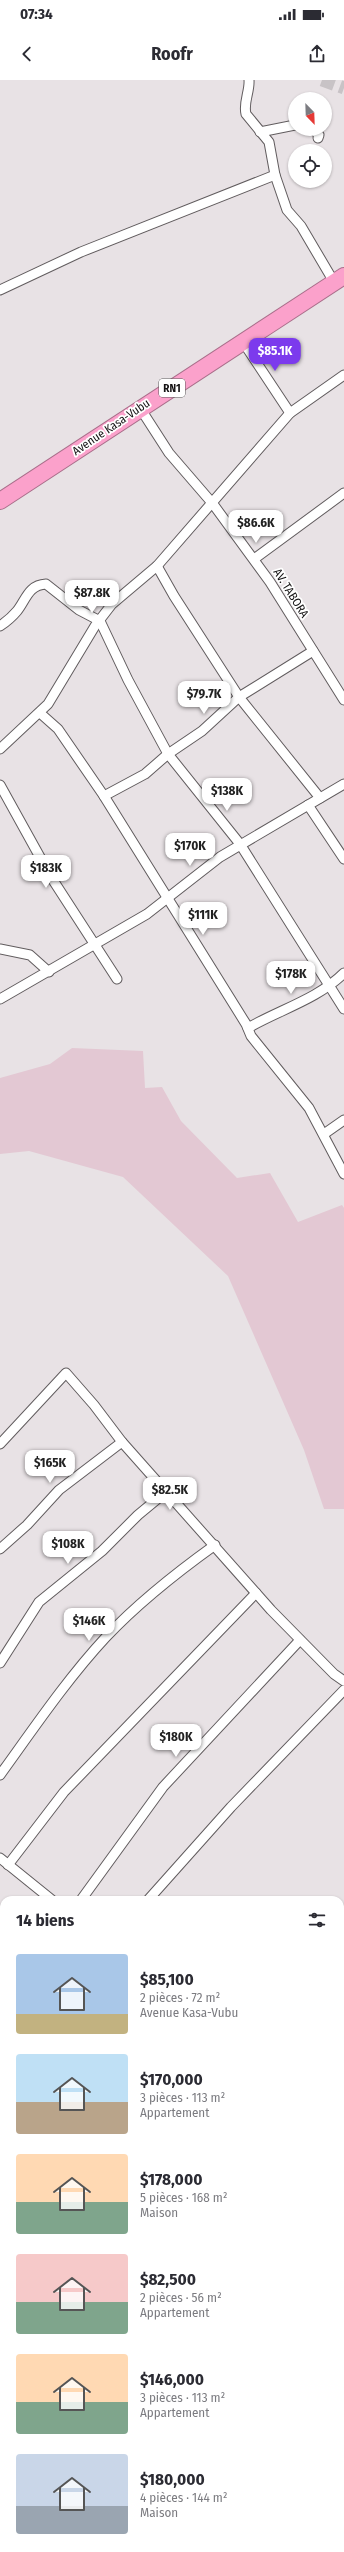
<!DOCTYPE html>
<html lang="fr">
<meta charset="utf-8">
<style>
body{margin:0;font-family:"Fira Sans Condensed",sans-serif;background:#f7f7f7;color:#2b2b33;height:100vh;display:flex;flex-direction:column;font-size:15px;white-space:nowrap}
*{box-sizing:border-box;margin:0}
p{font-size:13px;color:#7c7c81}
.icon{flex:none;width:22px;height:22px;fill:none;stroke:currentColor;stroke-width:2;stroke-linecap:round;stroke-linejoin:round}
.map{position:relative;flex:1;overflow:hidden}
.panel{position:absolute;left:0px;top:1816px;width:344px;height:656px;display:flex;flex-direction:column;background:#fff;border-radius:12px 12px 0 0;box-shadow:0 1px 3px #0004}
.panel>*{flex:none}
.needle{width:26px;rotate:157deg}
.controls{position:absolute;left:288px;top:12px;display:grid;gap:8px}
.controls a{display:grid;place-items:center;width:44px;height:44px;border-radius:50%;background:#fff;box-shadow:0 1px 3px #0004;font-size:20px}
.price{position:absolute;translate:-50% -34px;padding:0 9px;border-radius:8px;background:#fff;color:#222;font-size:13px;line-height:26px;filter:drop-shadow(0 1px 2px #0008)}
.price::after{content:'';position:absolute;left:50%;top:24px;width:12px;height:9px;margin-left:-6px;background:inherit;clip-path:polygon(0 0,100% 0,50% 100%)}
.price.active{background:#7c3aed;color:#fff}
ul{padding:0;list-style:none}
li{display:flex;align-items:center;gap:12px;height:100px;padding:0 16px}
li span{display:grid;place-items:center;flex:none;width:112px;height:80px;border-radius:4px;color:#555}
li>.icon{margin-inline-start:auto}
span .icon{width:48px;height:48px;fill:#fffc;stroke-width:1}
li b{font-size:17px}
h2{display:flex;justify-content:space-between;align-items:center;height:48px;padding:0 16px;font-size:17px}
.status{display:flex;justify-content:space-between;align-items:center;height:28px;padding:0 20px;background:#fff;direction:ltr}
.status svg{height:11px;fill:currentColor}
header{display:flex;justify-content:space-between;align-items:center;height:52px;padding:0 16px;background:#fff;font-size:18px;font-weight:700}
.map>svg:first-child{display:block}
</style>
<div class="status"><b>07:34</b><svg viewBox="0 0 49 12"><path d="M0 12V9h3v3zM5 12V6h3v6zM10 12V3h3v9zM15 12V0h3v12zM26 1h20v11H26zM47 4h2v5h-2z"/></svg></div>
<header><svg class="icon" aria-label="back" viewBox="0 0 24 24"><path d="M15 5l-7 7 7 7"/></svg>Roofr<svg class="icon" aria-label="share" viewBox="0 0 24 24"><path d="M12 15V3M7 8l5-5 5 5M5 13v7h14v-7"/></svg></header>
<div class="map">
<svg width="344" height="2472" viewBox="0 0 344 2472">
<rect width="100%" height="100%" fill="#e8e2e5"/>
<polygon fill="#e3c8d3" points="72,968 143,971 145,1008 162,1007 181,1041 237,1098 270,1093 298,1142 342,1125 344,1128 344,1429 324,1429 304,1370 228,1196 123,1097 29,1071 0,1074 0,998 50,984"/>
<g fill="none" stroke-linecap="round" stroke-linejoin="round">
<polyline stroke="#c8c3c6" stroke-width="13" stroke-dasharray="13 6" stroke-linecap="butt" points="322,0 344,8"/>
<g stroke="#615c5e" stroke-width="11">
<g id="street">
<path d="M249,0C250,11 243,23 246,34L269,62L275,95L287,130L301,146L334,202"/>
<polyline points="313,49 319,55 318,58"/>
<polyline points="260,52 295,45"/>
<polyline points="0,210 81,172 275,95"/>
<polyline points="243,262 290,333"/>
<polyline points="140,328 169,373 213,424 270,502 344,620"/>
<polyline points="254,479 344,413"/>
<polyline points="157,486 174,516 239,617 320,718"/>
<path d="M0,546C6,542 12,537 17,531C26,520 28,505 46,504L79,530L100,541L128,600L168,674L240,764L344,929"/>
<polyline points="40,633 58,649 104,716 246,944 251,956 309,1028 344,1094"/>
<polyline points="0,669 48,624 95,546 112,524 157,486 290,333 344,295"/>
<polyline points="0,705 51,797 117,899"/>
<polyline points="104,716 145,694 168,674 202,651 239,617 313,571"/>
<polyline points="308,725 344,779"/>
<polyline points="0,869 30,875 49,892"/>
<polyline points="0,919 147,834 220,777 344,704"/>
<path d="M248,948C279,930 318,919 344,893"/>
<polyline points="324,1054 344,1040"/>
<polyline points="0,1364 66,1293 94,1325 122,1362 271,1530 334,1594 344,1601"/>
<polyline points="0,1469 27,1445 59,1410 122,1362"/>
<polyline points="0,1583 39,1522 102,1471 138,1435 167,1411"/>
<path d="M0,1695C34,1648 67,1599 106,1557C139,1522 176,1493 215,1465"/>
<polyline points="0,1778 52,1820"/>
<polyline points="8,1785 64,1712 256,1513"/>
<polyline points="81,1820 163,1707 300,1560"/>
<polyline points="148,1820 231,1727 344,1610"/>
<polyline points="0,1885 4,1881"/>
<polyline points="340,1908 344,1905"/>
<polyline points="0,2170 4,2166"/>
<polyline points="0,2236 4,2239"/>
<polyline points="0,2352 4,2348"/>
<polyline points="282,2468 290,2472"/>
</g>
</g>
<g stroke="#aa6f8b" stroke-width="18">
<polyline id="highway" points="0,421 344,196"/>
</g>
<use href="#street" stroke="#fff" stroke-width="9"/>
<use href="#highway" stroke="#fba1cb" stroke-width="16"/>
</g>
<g text-anchor="middle" stroke-width="3.5" stroke-linejoin="round" paint-order="stroke">
<rect fill="#fff" stroke="#5b5a5a" stroke-width="1" x="159" y="299" width="26" height="18" rx="3"/>
<g font-size="11" font-weight="bold" fill="#151314">
<text x="172" y="312">RN1</text>
</g>
<g font-size="12" fill="#151314" stroke="#fff">
<text transform="translate(111 347) rotate(-34)" y="4">Avenue Kasa-Vubu</text>
<text transform="translate(291 513) rotate(58)" y="4">AV. TABORA</text>
</g>
</g>
</svg>
<div class="controls">
<a><svg class="needle" viewBox="-14 -14 28 28"><path d="M0-13l5 13h-10z" fill="#e53935"/><path d="M0 13l5-13h-10z" fill="#7c7c81"/></svg></a>
<a><svg class="icon" aria-label="locate" viewBox="0 0 24 24"><circle cx="12" cy="12" r="6"/><path d="M12 2v4M12 18v4M2 12h4M18 12h4"/></svg></a>
</div>
<b class="price active" style="left:275px;top:292px">$85.1K</b>
<b class="price" style="left:256px;top:464px">$86.6K</b>
<b class="price" style="left:92px;top:534px">$87.8K</b>
<b class="price" style="left:204px;top:635px">$79.7K</b>
<b class="price" style="left:227px;top:732px">$138K</b>
<b class="price" style="left:190px;top:787px">$170K</b>
<b class="price" style="left:46px;top:809px">$183K</b>
<b class="price" style="left:203px;top:856px">$111K</b>
<b class="price" style="left:291px;top:915px">$178K</b>
<b class="price" style="left:50px;top:1404px">$165K</b>
<b class="price" style="left:170px;top:1431px">$82.5K</b>
<b class="price" style="left:68px;top:1485px">$108K</b>
<b class="price" style="left:89px;top:1562px">$146K</b>
<b class="price" style="left:176px;top:1678px">$180K</b>
<section class="panel">
<h2>14 biens<svg class="icon" aria-label="filters" viewBox="0 0 24 24"><path d="M4 7h16M4 17h16"/><circle cx="9" cy="7" r="2"/><circle cx="15" cy="17" r="2"/></svg></h2>
<ul>
<li><span style="background:linear-gradient(#a9c7e8 75%,#c2b280 0)"><svg class="icon" aria-label="home" viewBox="0 0 24 24"><path d="M3 11l9-7 9 7M6 9v11h12V9"/></svg></span><div><b>$85,100</b><p>2 pièces · 72 m²</p><p>Avenue Kasa-Vubu</p></div></li>
<li><span style="background:linear-gradient(#bfe0f5 60%,#b9a48a 0)"><svg class="icon" aria-label="home" viewBox="0 0 24 24"><path d="M3 11l9-7 9 7M6 9v11h12V9"/></svg></span><div><b>$170,000</b><p>3 pièces · 113 m²</p><p>Appartement</p></div></li>
<li><span style="background:linear-gradient(#ffd9b3 60%,#7fa58c 0)"><svg class="icon" aria-label="home" viewBox="0 0 24 24"><path d="M3 11l9-7 9 7M6 9v11h12V9"/></svg></span><div><b>$178,000</b><p>5 pièces · 168 m²</p><p>Maison</p></div></li>
<li><span style="background:linear-gradient(#f6c9c9 60%,#7fa58c 0)"><svg class="icon" aria-label="home" viewBox="0 0 24 24"><path d="M3 11l9-7 9 7M6 9v11h12V9"/></svg></span><div><b>$82,500</b><p>2 pièces · 56 m²</p><p>Appartement</p></div></li>
<li><span style="background:linear-gradient(#ffd9b3 60%,#7fa58c 0)"><svg class="icon" aria-label="home" viewBox="0 0 24 24"><path d="M3 11l9-7 9 7M6 9v11h12V9"/></svg></span><div><b>$146,000</b><p>3 pièces · 113 m²</p><p>Appartement</p></div></li>
<li><span style="background:linear-gradient(#c9d6e8 65%,#9aa5b1 0)"><svg class="icon" aria-label="home" viewBox="0 0 24 24"><path d="M3 11l9-7 9 7M6 9v11h12V9"/></svg></span><div><b>$180,000</b><p>4 pièces · 144 m²</p><p>Maison</p></div></li>
</ul>
</section>
</div>
